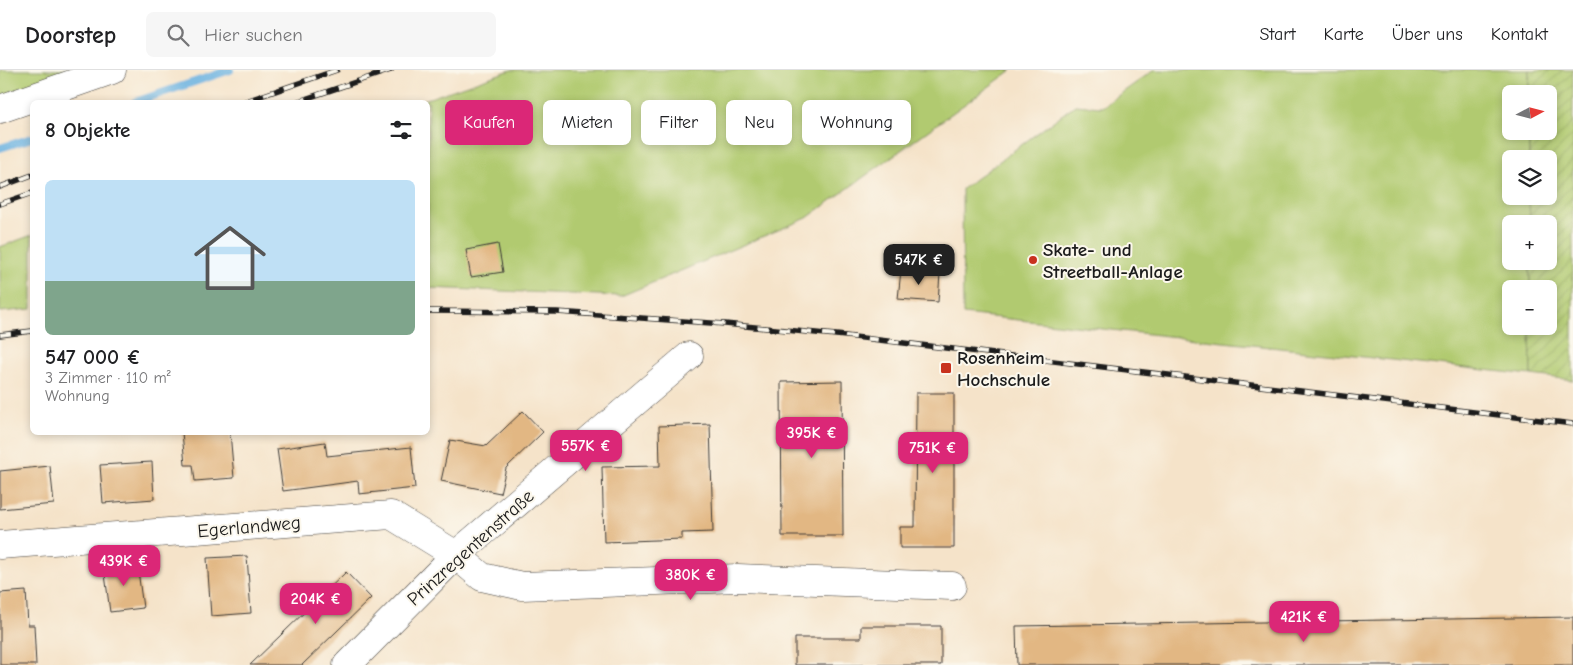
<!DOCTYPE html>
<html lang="de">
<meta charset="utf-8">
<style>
body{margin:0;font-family:"Comic Neue",sans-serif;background:#f6f6f6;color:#202124;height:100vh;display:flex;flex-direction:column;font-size:19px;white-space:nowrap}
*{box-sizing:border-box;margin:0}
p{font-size:16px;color:#757577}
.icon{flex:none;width:28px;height:28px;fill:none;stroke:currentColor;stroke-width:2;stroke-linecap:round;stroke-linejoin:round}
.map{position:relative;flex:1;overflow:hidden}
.details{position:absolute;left:30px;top:30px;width:400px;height:335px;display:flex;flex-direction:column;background:#fff;border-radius:8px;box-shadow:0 2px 8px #0003}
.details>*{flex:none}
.top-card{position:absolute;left:445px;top:30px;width:475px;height:45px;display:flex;gap:10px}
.needle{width:32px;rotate:83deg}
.buttons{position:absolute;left:1502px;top:15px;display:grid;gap:10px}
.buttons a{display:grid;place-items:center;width:55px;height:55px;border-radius:8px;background:#fff;box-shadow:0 2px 8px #0003;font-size:25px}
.price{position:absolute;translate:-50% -42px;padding:0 11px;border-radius:10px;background:#db2777;color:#fff;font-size:16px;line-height:32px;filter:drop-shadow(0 1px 2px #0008)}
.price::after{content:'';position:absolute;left:50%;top:30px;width:15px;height:11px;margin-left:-8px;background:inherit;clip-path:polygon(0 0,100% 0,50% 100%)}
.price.on{background:#222;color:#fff}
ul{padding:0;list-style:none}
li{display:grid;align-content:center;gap:10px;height:265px;padding:0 15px}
li span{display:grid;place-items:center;height:155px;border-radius:8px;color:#555}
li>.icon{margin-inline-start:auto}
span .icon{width:90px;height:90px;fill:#fffc;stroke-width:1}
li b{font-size:21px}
h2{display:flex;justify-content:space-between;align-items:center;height:60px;padding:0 15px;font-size:21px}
.pill{padding:0 18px;border-radius:8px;background:#fff;box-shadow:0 2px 8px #0003;font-size:18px;line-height:45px}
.pill.on{background:#db2777;color:#fff}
header{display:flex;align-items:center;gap:30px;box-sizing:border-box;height:70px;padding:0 25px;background:#fff;border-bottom:1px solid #e0e0e0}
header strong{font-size:24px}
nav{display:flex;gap:28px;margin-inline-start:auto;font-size:18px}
.search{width:350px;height:45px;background:#f6f6f6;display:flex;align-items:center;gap:12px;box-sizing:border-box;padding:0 18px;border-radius:8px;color:#757577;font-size:19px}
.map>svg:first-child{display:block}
</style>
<header>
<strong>Doorstep</strong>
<div class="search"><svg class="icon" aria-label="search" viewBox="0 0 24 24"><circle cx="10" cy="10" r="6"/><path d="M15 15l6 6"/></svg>Hier suchen</div>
<nav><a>Start</a><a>Karte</a><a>Über uns</a><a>Kontakt</a></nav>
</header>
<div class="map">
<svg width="1573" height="595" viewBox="0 0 1573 595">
<defs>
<pattern id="garden-furrows" width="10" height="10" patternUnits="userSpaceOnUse" patternTransform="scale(1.25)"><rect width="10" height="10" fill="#b1ca70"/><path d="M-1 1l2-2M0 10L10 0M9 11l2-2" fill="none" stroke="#98ad60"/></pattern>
</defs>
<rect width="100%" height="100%" fill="#fbf7ec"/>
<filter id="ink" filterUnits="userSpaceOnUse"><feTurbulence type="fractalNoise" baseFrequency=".02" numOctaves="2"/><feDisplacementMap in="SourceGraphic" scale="10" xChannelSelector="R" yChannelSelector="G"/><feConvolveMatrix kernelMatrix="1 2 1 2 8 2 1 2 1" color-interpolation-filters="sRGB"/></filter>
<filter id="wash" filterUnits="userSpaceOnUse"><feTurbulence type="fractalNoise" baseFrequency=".0096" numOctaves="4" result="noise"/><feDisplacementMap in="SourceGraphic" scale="20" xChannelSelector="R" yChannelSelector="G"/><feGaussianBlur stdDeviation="1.12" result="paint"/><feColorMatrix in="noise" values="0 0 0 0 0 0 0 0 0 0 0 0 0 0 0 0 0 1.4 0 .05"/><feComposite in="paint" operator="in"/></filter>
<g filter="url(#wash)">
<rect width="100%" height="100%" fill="#f5e3c9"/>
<g fill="#b1ca70" stroke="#667346">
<polygon points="0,0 112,0 0,39"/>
<polygon points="511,0 1012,0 807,148 621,226 428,218 428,32 418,32"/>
<polygon points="1154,0 1529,0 1529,24 1511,24 1511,61 1529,61 1529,89 1511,89 1511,126 1529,126 1530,154 1511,154 1511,191 1530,191 1530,219 1511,219 1511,256 1530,256 1531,305 963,244 962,119 1075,35 1102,37"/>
<polygon points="32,165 32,239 0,242 0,177"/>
</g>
<polygon fill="url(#garden-furrows)" stroke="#667346" points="1529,0 1573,0 1573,310 1531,305 1530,256 1549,256 1549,219 1530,219 1530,191 1549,191 1549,154 1530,154 1529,126 1549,126 1549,89 1529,89 1529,61 1549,61 1549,24 1529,24"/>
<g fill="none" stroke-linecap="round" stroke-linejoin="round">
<g stroke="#69b1e0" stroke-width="8">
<polyline points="135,32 230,0"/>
<polyline points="0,78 32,68"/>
</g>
</g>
<g id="blocks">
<g fill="#e2b783">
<polygon points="498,174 503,202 471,207 466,180"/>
<polygon points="901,200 940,203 938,232 898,229"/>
<polygon points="842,311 843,466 782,466 781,312"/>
<polygon points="916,323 954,323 954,478 900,478 900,457 915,457"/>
<polygon points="523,341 543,362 506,398 500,423 441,411 450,370 486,376"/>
<polygon points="710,354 713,462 682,463 682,469 604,472 602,397 660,396 659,356"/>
<polygon points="182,362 230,362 234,408 195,411 193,395 185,395"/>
<polygon points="325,372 327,386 411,377 415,418 359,424 358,411 283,421 277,379"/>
<polygon points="152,392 154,429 103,433 100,395"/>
<polygon points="50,396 54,434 0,439 0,401"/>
<polygon points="247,486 251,543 211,546 207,488"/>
<polygon points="137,493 143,538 110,542 104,497"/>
<polygon points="346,502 371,528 302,595 250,595"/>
<polygon points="26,521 28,555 34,555 36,595 0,595 0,523"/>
<polygon points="1573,547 1573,595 1017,595 1016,556"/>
<polygon points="861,556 941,556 941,595 795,595 795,568 861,568"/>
</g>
</g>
</g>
<g filter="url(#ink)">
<use href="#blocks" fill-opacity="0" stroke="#3d3a36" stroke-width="1"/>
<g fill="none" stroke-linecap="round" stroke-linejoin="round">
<g stroke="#3d3a36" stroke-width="29">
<g id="minor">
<polyline points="0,39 112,0"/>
<polyline points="0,475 391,445 456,485 482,507 522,516 738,508 952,516"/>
<polyline points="347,595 456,485 689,286"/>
</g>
</g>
<use href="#minor" stroke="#fff" stroke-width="28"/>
<g stroke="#1c1c1c" stroke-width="5.5">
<g id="rail">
<polyline points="243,32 337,0"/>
<polyline points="296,32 391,0"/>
<polyline points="0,117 32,105"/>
<polyline points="0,134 32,123"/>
<polyline points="428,241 557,242 725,254 846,266 1573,354"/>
<polyline points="0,265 32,261"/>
</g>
</g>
<use href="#rail" stroke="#fbf7ec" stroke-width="4" stroke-dasharray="11" stroke-linecap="butt"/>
</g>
</g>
<g fill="#c8321e" stroke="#fbf7ec" stroke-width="2">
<circle cx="1033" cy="190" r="5"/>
<rect x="940" y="292" width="12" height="12" rx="2.5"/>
</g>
<g text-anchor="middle" stroke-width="4" stroke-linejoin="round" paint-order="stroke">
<g font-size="19" font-weight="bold" fill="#1c1c1c" stroke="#fbf7ec" text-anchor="start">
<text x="1043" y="186">Skate- und<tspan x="1043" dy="22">Streetball-Anlage</tspan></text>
<text x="957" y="294">Rosenheim<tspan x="957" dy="22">Hochschule</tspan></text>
</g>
<g font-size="19" fill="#1c1c1c" stroke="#fbf7ec">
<text transform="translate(249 456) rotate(-5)" y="7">Egerlandweg</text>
<text transform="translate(470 477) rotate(-42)" y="7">Prinzregentenstraße</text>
</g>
</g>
</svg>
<div class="buttons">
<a><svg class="needle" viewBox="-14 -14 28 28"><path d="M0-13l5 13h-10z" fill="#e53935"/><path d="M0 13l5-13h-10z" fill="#757577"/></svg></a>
<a><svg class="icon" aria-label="layers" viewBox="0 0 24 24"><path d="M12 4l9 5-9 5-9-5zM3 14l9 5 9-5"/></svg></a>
<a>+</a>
<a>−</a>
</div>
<b class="price on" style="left:919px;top:216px">547K €</b>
<b class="price" style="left:812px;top:389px">395K €</b>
<b class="price" style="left:586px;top:402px">557K €</b>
<b class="price" style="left:933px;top:404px">751K €</b>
<b class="price" style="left:124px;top:517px">439K €</b>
<b class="price" style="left:691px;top:531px">380K €</b>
<b class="price" style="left:316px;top:555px">204K €</b>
<b class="price" style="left:1304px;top:573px">421K €</b>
<div class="top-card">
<a class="pill on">Kaufen</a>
<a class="pill">Mieten</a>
<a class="pill">Filter</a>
<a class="pill">Neu</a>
<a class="pill">Wohnung</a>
</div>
<section class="details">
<h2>8 Objekte<svg class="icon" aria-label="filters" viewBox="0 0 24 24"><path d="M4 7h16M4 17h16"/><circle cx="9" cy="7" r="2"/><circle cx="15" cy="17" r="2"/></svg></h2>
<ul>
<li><span style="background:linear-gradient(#bfe0f5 65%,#7fa58c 0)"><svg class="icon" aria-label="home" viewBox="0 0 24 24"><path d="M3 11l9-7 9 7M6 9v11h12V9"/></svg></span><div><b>547 000 €</b><p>3 Zimmer · 110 m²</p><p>Wohnung</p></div></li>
</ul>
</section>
</div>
